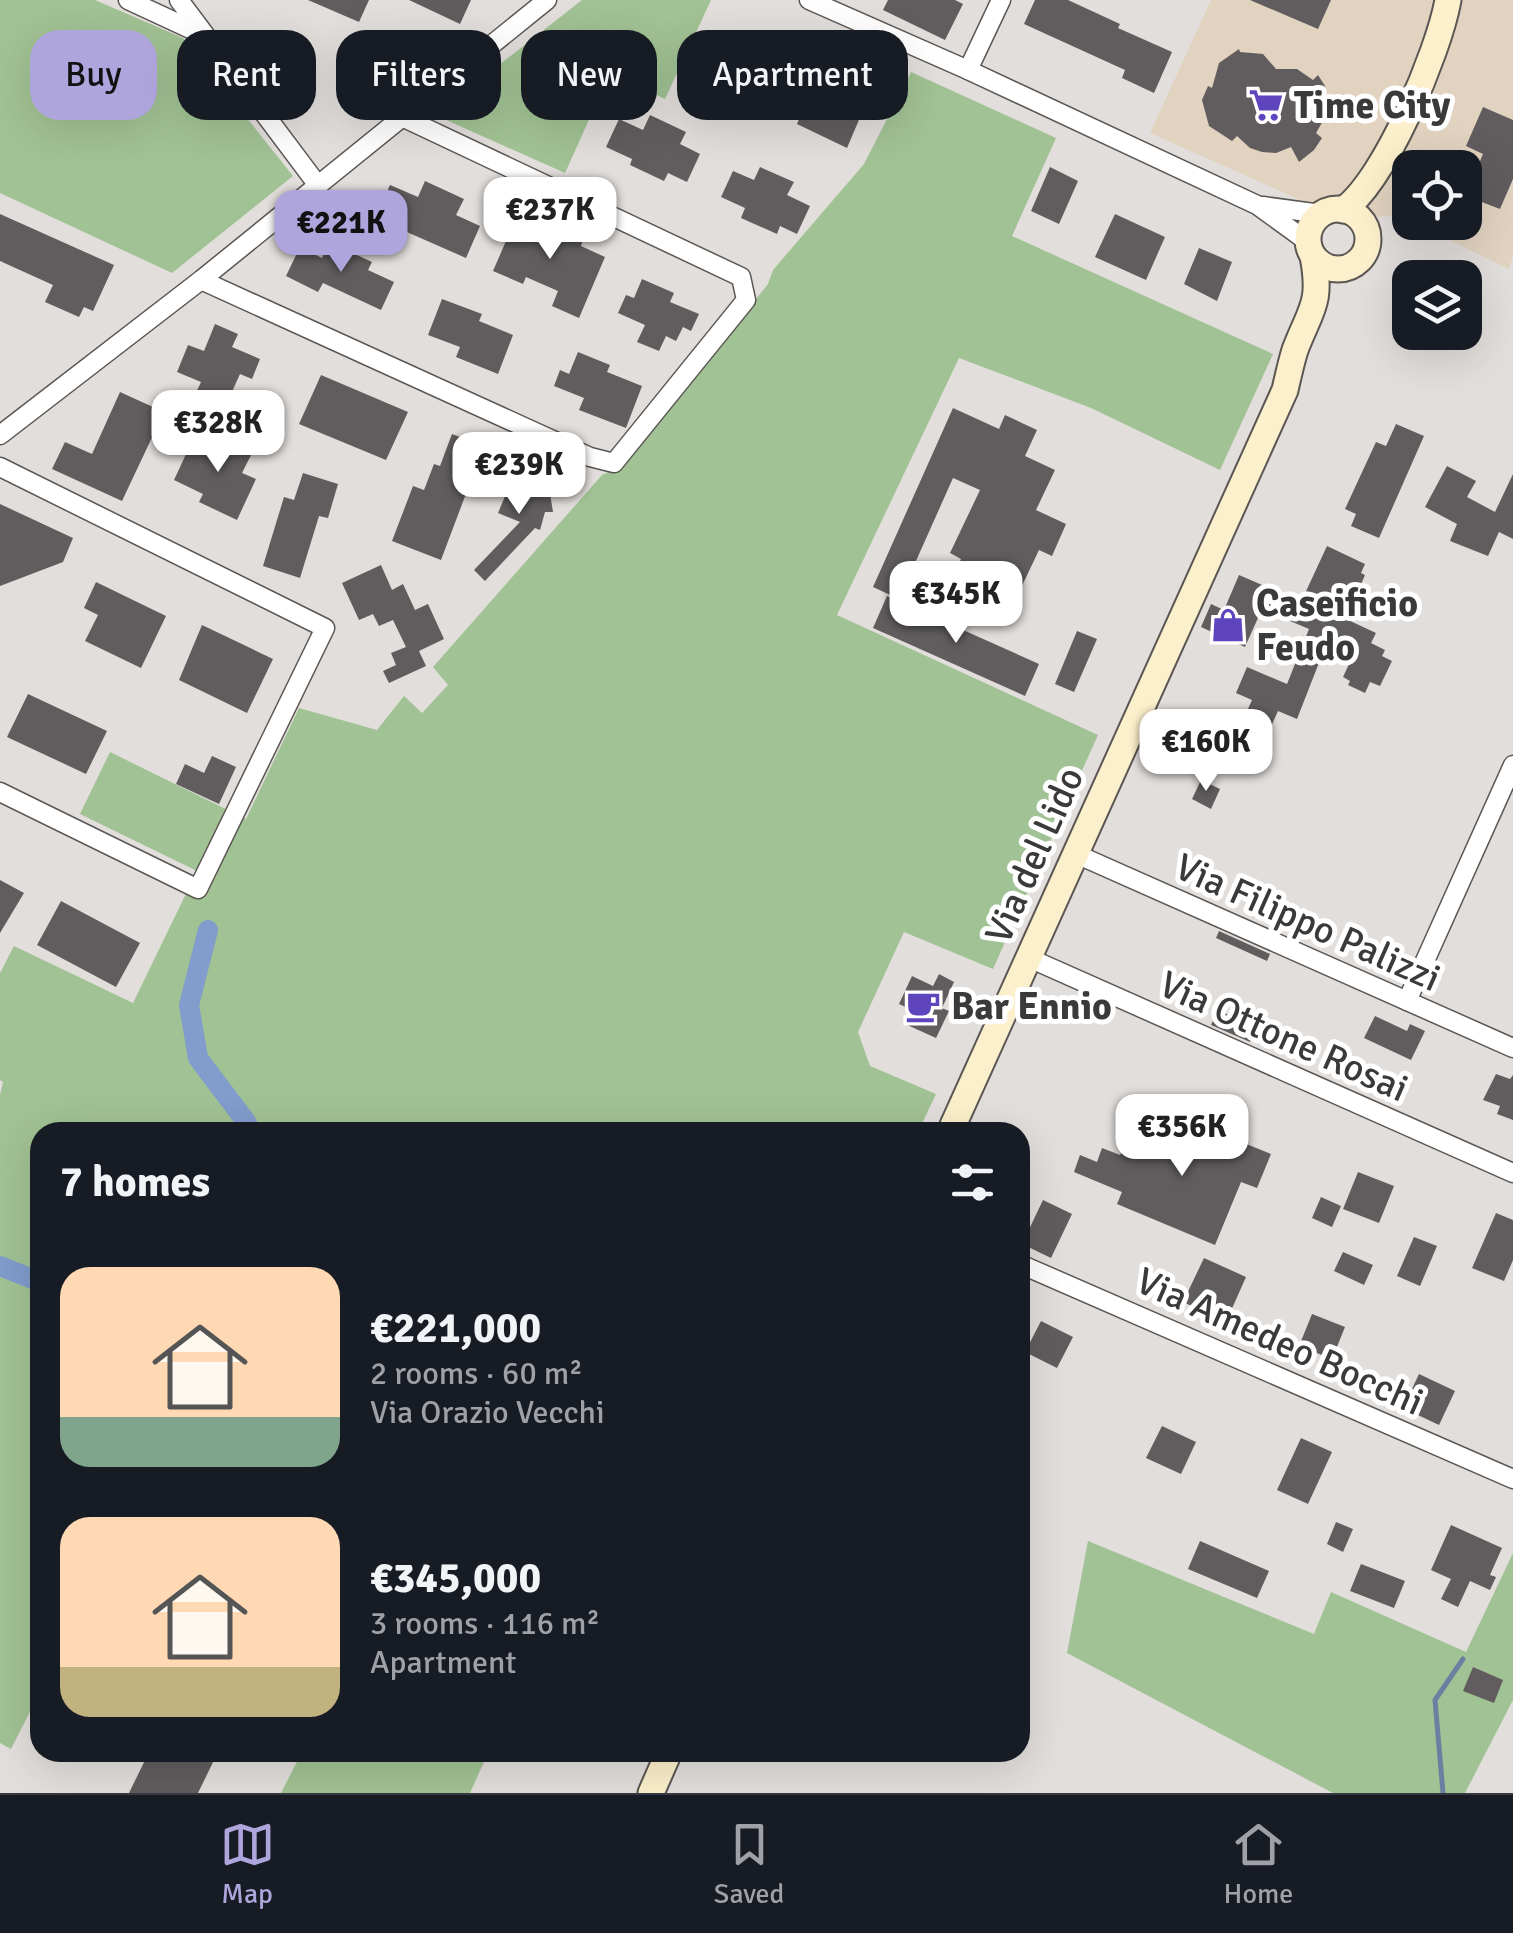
<!DOCTYPE html>
<meta charset="utf-8">
<style>
body{margin:0;font-family:Signika,sans-serif;background:#242831;color:#f1f3f6;height:100vh;display:flex;flex-direction:column;font-size:38px;white-space:nowrap}
*{box-sizing:border-box;margin:0}
p{font-size:32px;color:#9ea1a6}
.icon{flex:none;width:55px;height:55px;fill:none;stroke:currentColor;stroke-width:2;stroke-linecap:round;stroke-linejoin:round}
.map{position:relative;flex:1;overflow:hidden}
.details{position:absolute;left:30px;top:1122px;width:1000px;height:640px;display:flex;flex-direction:column;background:#171b24;border-radius:30px;box-shadow:0 10px 40px #0002}
.details>*{flex:none}
.guide{position:absolute;left:30px;top:30px;width:1000px;height:90px;display:flex;gap:20px}
.tools{position:absolute;left:1392px;top:150px;display:grid;gap:20px}
.tools a{display:grid;place-items:center;width:90px;height:90px;border-radius:20px;background:#171b24;box-shadow:0 10px 40px #0002;font-size:50px}
.price{position:absolute;translate:-50% -85px;padding:0 22px;border-radius:20px;background:#fff;color:#222;font-size:32px;line-height:65px;filter:drop-shadow(0 2px 5px #0008)}
.price::after{content:'';position:absolute;left:50%;top:60px;width:30px;height:22px;margin-left:-15px;background:inherit;clip-path:polygon(0 0,100% 0,50% 100%)}
.price.on{background:#afa5dd;color:#111}
ul{padding:0;list-style:none}
li{display:flex;align-items:center;gap:30px;height:250px;padding:0 30px}
li span{display:grid;place-items:center;flex:none;width:280px;height:200px;border-radius:30px;color:#555}
li>.icon{margin-inline-start:auto}
span .icon{width:120px;height:120px;fill:#fffc;stroke-width:1}
li b{font-size:42px}
h2{display:flex;justify-content:space-between;align-items:center;height:120px;padding:0 30px;font-size:42px}
.pill{padding:0 35px;border-radius:30px;background:#171b24;box-shadow:0 10px 40px #0002;font-size:35px;line-height:90px}
.pill.on{background:#afa5dd;color:#111}
.menu{display:flex;justify-content:space-around;align-items:center;height:140px;border-top:2px solid #363941;background:#171b24;font-size:28px;color:#9ea1a6}
.menu a{display:grid;justify-items:center;gap:5px}
.menu .on{color:#afa5dd}
.map>svg:first-child{display:block}
</style>
<div class="map">
<svg width="1513" height="1793" viewBox="0 0 1513 1793">
<rect width="100%" height="100%" fill="#e2dedb"/>
<polygon fill="#e2d3c0" points="1211,0 1513,0 1513,257 1509,269 1414,223 1465,222 1465,168 1410,168 1410,221 1400,216 1341,218 1150,133"/>
<g fill="#a1c294">
<polygon points="0,0 95,0 183,38 293,176 172,273 0,193"/>
<polygon points="582,0 711,0 665,99 610,73 565,173 435,115"/>
<polygon points="911,72 1056,138 1012,236 1273,354 1220,470 1091,408 959,358 837,615 1098,735 993,969 904,932 858,1032 870,1066 936,1094 918,1132 40,1132 40,1692 11,1749 0,1743 0,1095 3,1082 0,1080 0,973 14,946 133,1003 197,871 80,814 110,752 246,819 299,708 377,730 404,696 422,713 448,685 433,667 602,475 625,464 768,284 773,270 864,164"/>
<polygon points="1088,1541 1314,1634 1331,1592 1466,1652 1513,1553 1513,1700 1465,1793 1333,1793 1067,1653"/>
<polygon points="319,1753 319,1752 488,1753 470,1793 281,1793 301,1754 315,1760"/>
</g>
<g fill="none" stroke-linecap="round" stroke-linejoin="round">
<polyline stroke="#6c7fa1" stroke-width="5" points="1443,1793 1435,1700 1463,1659"/>
<g stroke="#819ccd" stroke-width="20">
<polyline points="208,930 189,1005 198,1058 247,1123 248,1132"/>
<polyline points="0,1266 40,1282"/>
</g>
</g>
<g fill="#615d5e">
<polygon points="308,0 369,0 359,22"/>
<polygon points="409,0 471,0 460,24"/>
<polygon points="888,0 955,0 963,4 945,40 883,10"/>
<polygon points="1035,0 1068,0 1120,24 1118,28 1172,52 1154,93 1122,78 1125,70 1024,24"/>
<polygon points="1250,0 1331,0 1318,29"/>
<polygon points="715,32 781,62 757,116 690,87"/>
<polygon points="1239,49 1240,52 1263,54 1276,69 1297,69 1313,80 1318,75 1325,86 1330,109 1316,133 1322,138 1314,150 1299,162 1291,147 1276,153 1262,152 1250,148 1237,136 1232,141 1209,126 1202,100 1208,86 1212,88 1219,63"/>
<polygon points="819,72 870,94 847,148 797,124"/>
<polygon points="1483,107 1513,120 1513,179 1500,209 1479,201 1465,234 1465,177 1472,180 1483,154 1466,146"/>
<polygon points="650,115 686,132 680,144 700,154 687,182 668,173 664,181 630,165 632,159 606,147 619,119 643,130"/>
<polygon points="760,167 794,182 787,195 810,206 797,234 780,226 777,234 741,218 745,208 721,197 733,171 754,180"/>
<polygon points="1050,167 1078,181 1059,224 1031,211"/>
<polygon points="425,181 464,199 456,215 480,226 466,258 375,218 390,185 418,197"/>
<polygon points="519,211 583,240 581,246 605,257 579,318 552,306 558,291 526,277 523,284 493,271"/>
<polygon points="0,214 114,265 93,311 84,307 79,317 45,302 53,285 0,261"/>
<polygon points="1115,214 1165,237 1146,280 1095,257"/>
<polygon points="329,242 372,262 368,270 394,282 381,310 323,283 318,292 286,276 300,247 322,258"/>
<polygon points="1199,248 1232,262 1217,301 1184,284"/>
<polygon points="642,279 674,293 670,302 699,314 691,331 683,327 676,341 666,336 659,351 637,342 645,325 618,313 626,295 634,298"/>
<polygon points="442,299 482,314 479,321 513,335 498,374 456,357 460,347 428,335"/>
<polygon points="215,324 238,334 232,347 260,359 252,379 240,374 226,405 196,393 201,382 177,372 188,345 204,351"/>
<polygon points="578,352 610,365 607,372 642,386 626,428 579,410 584,398 554,386 560,370 569,374"/>
<polygon points="321,375 408,412 386,460 299,424"/>
<polygon points="120,392 164,412 122,501 52,469 65,442 92,454"/>
<polygon points="953,408 999,429 1005,415 1037,430 1025,456 1055,470 1036,510 1066,524 1052,556 1039,550 1012,607 952,579 961,559 950,553 980,490 953,478 899,599 873,587"/>
<polygon points="1396,424 1424,436 1379,538 1351,526 1356,514 1345,509 1376,442 1386,446"/>
<polygon points="206,431 252,453 242,473 256,479 237,520 199,502 203,494 174,480 187,452 195,455"/>
<polygon points="452,434 484,446 441,560 392,541 413,486 424,490 434,464 440,466"/>
<polygon points="1447,466 1476,481 1467,497 1495,512 1513,474 1513,539 1499,532 1488,556 1450,541 1457,524 1425,507"/>
<polygon points="516,470 529,479 535,471 549,487 553,512 545,512 540,530 535,528 485,581 474,570 520,522 498,513"/>
<polygon points="303,473 338,484 328,518 319,516 300,578 263,566 284,497 294,500"/>
<polygon points="0,504 73,538 63,562 0,586"/>
<polygon points="1327,546 1365,564 1361,573 1365,575 1346,619 1376,633 1371,643 1385,650 1382,656 1392,661 1380,686 1370,682 1365,693 1348,685 1350,681 1343,677 1350,662 1324,650 1297,719 1278,711 1269,731 1262,728 1249,756 1209,738 1218,720 1239,729 1252,700 1236,693 1247,667 1287,684 1309,629 1262,609 1245,647 1201,627 1211,604 1224,610 1239,575 1301,602"/>
<polygon points="381,565 392,590 403,584 415,610 428,604 444,639 419,651 426,666 389,683 383,671 396,665 391,653 406,647 393,620 379,626 373,614 359,620 342,583"/>
<polygon points="96,582 166,616 141,668 85,641 98,615 84,608"/>
<polygon points="887,596 1039,664 1025,696 873,628"/>
<polygon points="202,625 273,659 247,713 179,680"/>
<polygon points="1077,631 1097,639 1074,692 1055,684"/>
<polygon points="28,694 107,731 86,774 7,737"/>
<polygon points="212,756 236,767 219,804 176,784 185,764 204,773"/>
<polygon points="1201,780 1220,789 1211,809 1192,799"/>
<polygon points="0,880 24,893 0,933"/>
<polygon points="61,901 140,943 116,987 37,945"/>
<polygon points="1219,931 1270,954 1267,961 1216,938"/>
<polygon points="939,974 954,982 942,1008 949,1011 936,1038 905,1024 912,1010 899,1004 912,976 933,986"/>
<polygon points="1218,1010 1256,1027 1250,1042 1211,1025"/>
<polygon points="1375,1016 1407,1031 1410,1024 1425,1031 1411,1060 1364,1038"/>
<polygon points="1496,1074 1510,1079 1513,1075 1513,1120 1497,1114 1500,1106 1483,1100"/>
<polygon points="1200,1112 1221,1121 1217,1132 1271,1154 1257,1188 1241,1182 1215,1245 1117,1204 1122,1192 1074,1172 1080,1155 1097,1162 1102,1148 1120,1155 1125,1145 1138,1150 1141,1141 1181,1157"/>
<polygon points="1358,1172 1394,1186 1379,1223 1343,1209"/>
<polygon points="1321,1197 1341,1206 1332,1227 1312,1218"/>
<polygon points="1043,1200 1072,1214 1051,1258 1022,1244"/>
<polygon points="1496,1213 1513,1220 1513,1260 1504,1281 1472,1268"/>
<polygon points="1414,1237 1437,1246 1420,1286 1397,1276"/>
<polygon points="1343,1252 1373,1265 1364,1285 1334,1271"/>
<polygon points="1204,1258 1246,1277 1226,1322 1183,1302"/>
<polygon points="1312,1314 1345,1327 1332,1359 1299,1346"/>
<polygon points="1041,1321 1073,1337 1057,1368 1025,1352"/>
<polygon points="1419,1374 1455,1391 1439,1425 1403,1408"/>
<polygon points="1162,1426 1196,1442 1181,1474 1146,1458"/>
<polygon points="1301,1438 1332,1452 1308,1504 1277,1490"/>
<polygon points="1336,1522 1353,1529 1343,1552 1327,1544"/>
<polygon points="1451,1525 1502,1548 1490,1575 1496,1577 1490,1590 1470,1581 1458,1607 1441,1599 1451,1579 1431,1570"/>
<polygon points="1200,1541 1269,1571 1257,1598 1188,1569"/>
<polygon points="1361,1564 1405,1581 1394,1608 1350,1591"/>
<polygon points="1473,1667 1503,1680 1494,1703 1463,1691"/>
<polygon points="149,1752 218,1752 198,1793 129,1793"/>
</g>
<g fill="none" stroke-linecap="round" stroke-linejoin="round">
<g stroke="#5a5653" stroke-width="21">
<g id="minor">
<polyline points="128,0 199,33"/>
<polyline points="179,0 317,184"/>
<polyline points="809,0 968,70 1257,205 1308,242"/>
<polyline points="968,70 1001,0"/>
<polyline points="1263,206 1321,214"/>
<polyline points="201,280 590,457 614,463 746,300 741,277 400,116"/>
<polyline points="0,435 201,280 547,0"/>
<polyline points="0,467 325,628 198,889 0,792"/>
<polyline points="1076,854 1513,1048"/>
<polyline points="1029,958 1513,1173"/>
<polyline points="1407,1001 1513,765"/>
<polyline points="1020,1264 1513,1479"/>
</g>
</g>
<g stroke="#5a5653" stroke-width="29">
<g id="secondary">
<circle cx="1338" cy="239" r="30"/>
<path d="M1343,210C1385,181 1439,51 1448,0"/>
<path d="M950,1132L1285,390C1288,377 1291,363 1295,350C1311,308 1322,304 1313,256"/>
<polyline points="651,1793 669,1752"/>
</g>
</g>
<use href="#minor" stroke="#fff" stroke-width="18"/>
<use href="#secondary" stroke="#fcefcb" stroke-width="25"/>
</g>
<defs>
<g id="supermarket-bare" transform="scale(2.7)"><path d="M-6-5.5h2.5l.6 2H6L4.5 2H-2.5L-4.4-4H-6ZM-1.5 3.2a1.3 1.3 0 1 0 .1 0ZM3 3.2a1.3 1.3 0 1 0 .1 0Z" fill="#5e45be" stroke="#fff" stroke-width="2.5" paint-order="stroke"/></g>
<g id="shop-bare" transform="scale(2.7)"><path d="M-5-2.5h2.3a2.7 3.5 0 0 1 5.4 0H5L5.5 6h-11ZM-1.5-2.5h3a1.5 2.3 0 0 0-3 0Z" fill="#5e45be" stroke="#fff" stroke-width="2.5" paint-order="stroke"/></g>
<g id="cafe-bare" transform="scale(2.7)"><path d="M-5.5-4.5H6V0H3Q3 3.5 0 3.5H-2.5Q-5.5 3.5-5.5 0ZM3-3.2v2h1.7v-2ZM-6 4.5H4V6H-6Z" fill="#5e45be" stroke="#fff" stroke-width="2.5" paint-order="stroke"/></g>
</defs>
<g fill-rule="evenodd">
<use href="#supermarket-bare" x="1266" y="105"/>
<use href="#shop-bare" x="1228" y="625"/>
<use href="#cafe-bare" x="923" y="1006"/>
</g>
<g text-anchor="middle" stroke-width="10" stroke-linejoin="round" paint-order="stroke">
<g font-size="38" font-weight="bold" fill="#3c3a39" stroke="#fff" text-anchor="start">
<text x="1294" y="118">Time City</text>
<text x="1256" y="616">Caseificio<tspan x="1256" dy="44">Feudo</tspan></text>
<text x="951" y="1019">Bar Ennio</text>
</g>
<g font-size="38" fill="#3c3a39" stroke="#fff">
<text transform="translate(1034 855) rotate(-66)" y="13">Via del Lido</text>
<text transform="translate(1308 922) rotate(24)" y="13">Via Filippo Palizzi</text>
<text transform="translate(1284 1036) rotate(24)" y="13">Via Ottone Rosai</text>
<text transform="translate(1280 1341) rotate(24)" y="13">Via Amedeo Bocchi</text>
</g>
</g>
</svg>
<div class="tools">
<a><svg class="icon" aria-label="locate" viewBox="0 0 24 24"><circle cx="12" cy="12" r="6"/><path d="M12 2v4M12 18v4M2 12h4M18 12h4"/></svg></a>
<a><svg class="icon" aria-label="layers" viewBox="0 0 24 24"><path d="M12 4l9 5-9 5-9-5zM3 14l9 5 9-5"/></svg></a>
</div>
<b class="price" style="left:550px;top:262px">€237K</b>
<b class="price on" style="left:341px;top:275px">€221K</b>
<b class="price" style="left:218px;top:475px">€328K</b>
<b class="price" style="left:519px;top:517px">€239K</b>
<b class="price" style="left:956px;top:646px">€345K</b>
<b class="price" style="left:1206px;top:794px">€160K</b>
<b class="price" style="left:1182px;top:1179px">€356K</b>
<div class="guide">
<a class="pill on">Buy</a>
<a class="pill">Rent</a>
<a class="pill">Filters</a>
<a class="pill">New</a>
<a class="pill">Apartment</a>
</div>
<section class="details">
<h2>7 homes<svg class="icon" aria-label="filters" viewBox="0 0 24 24"><path d="M4 7h16M4 17h16"/><circle cx="9" cy="7" r="2"/><circle cx="15" cy="17" r="2"/></svg></h2>
<ul>
<li><span style="background:linear-gradient(#ffd9b3 75%,#7fa58c 0)"><svg class="icon" aria-label="home" viewBox="0 0 24 24"><path d="M3 11l9-7 9 7M6 9v11h12V9"/></svg></span><div><b>€221,000</b><p>2 rooms · 60 m²</p><p>Via Orazio Vecchi</p></div></li>
<li><span style="background:linear-gradient(#ffd9b3 75%,#c2b280 0)"><svg class="icon" aria-label="home" viewBox="0 0 24 24"><path d="M3 11l9-7 9 7M6 9v11h12V9"/></svg></span><div><b>€345,000</b><p>3 rooms · 116 m²</p><p>Apartment</p></div></li>
</ul>
</section>
</div>
<nav class="menu">
<a class="on"><svg class="icon" aria-label="map" viewBox="0 0 24 24"><path d="M3 6l6-2 6 2 6-2v14l-6 2-6-2-6 2zM9 4v14M15 6v14"/></svg>Map</a>
<a><svg class="icon" aria-label="saved" viewBox="0 0 24 24"><path d="M7 4h10v16l-5-4-5 4z"/></svg>Saved</a>
<a><svg class="icon" aria-label="home" viewBox="0 0 24 24"><path d="M3 11l9-7 9 7M6 9v11h12V9"/></svg>Home</a>
</nav>
